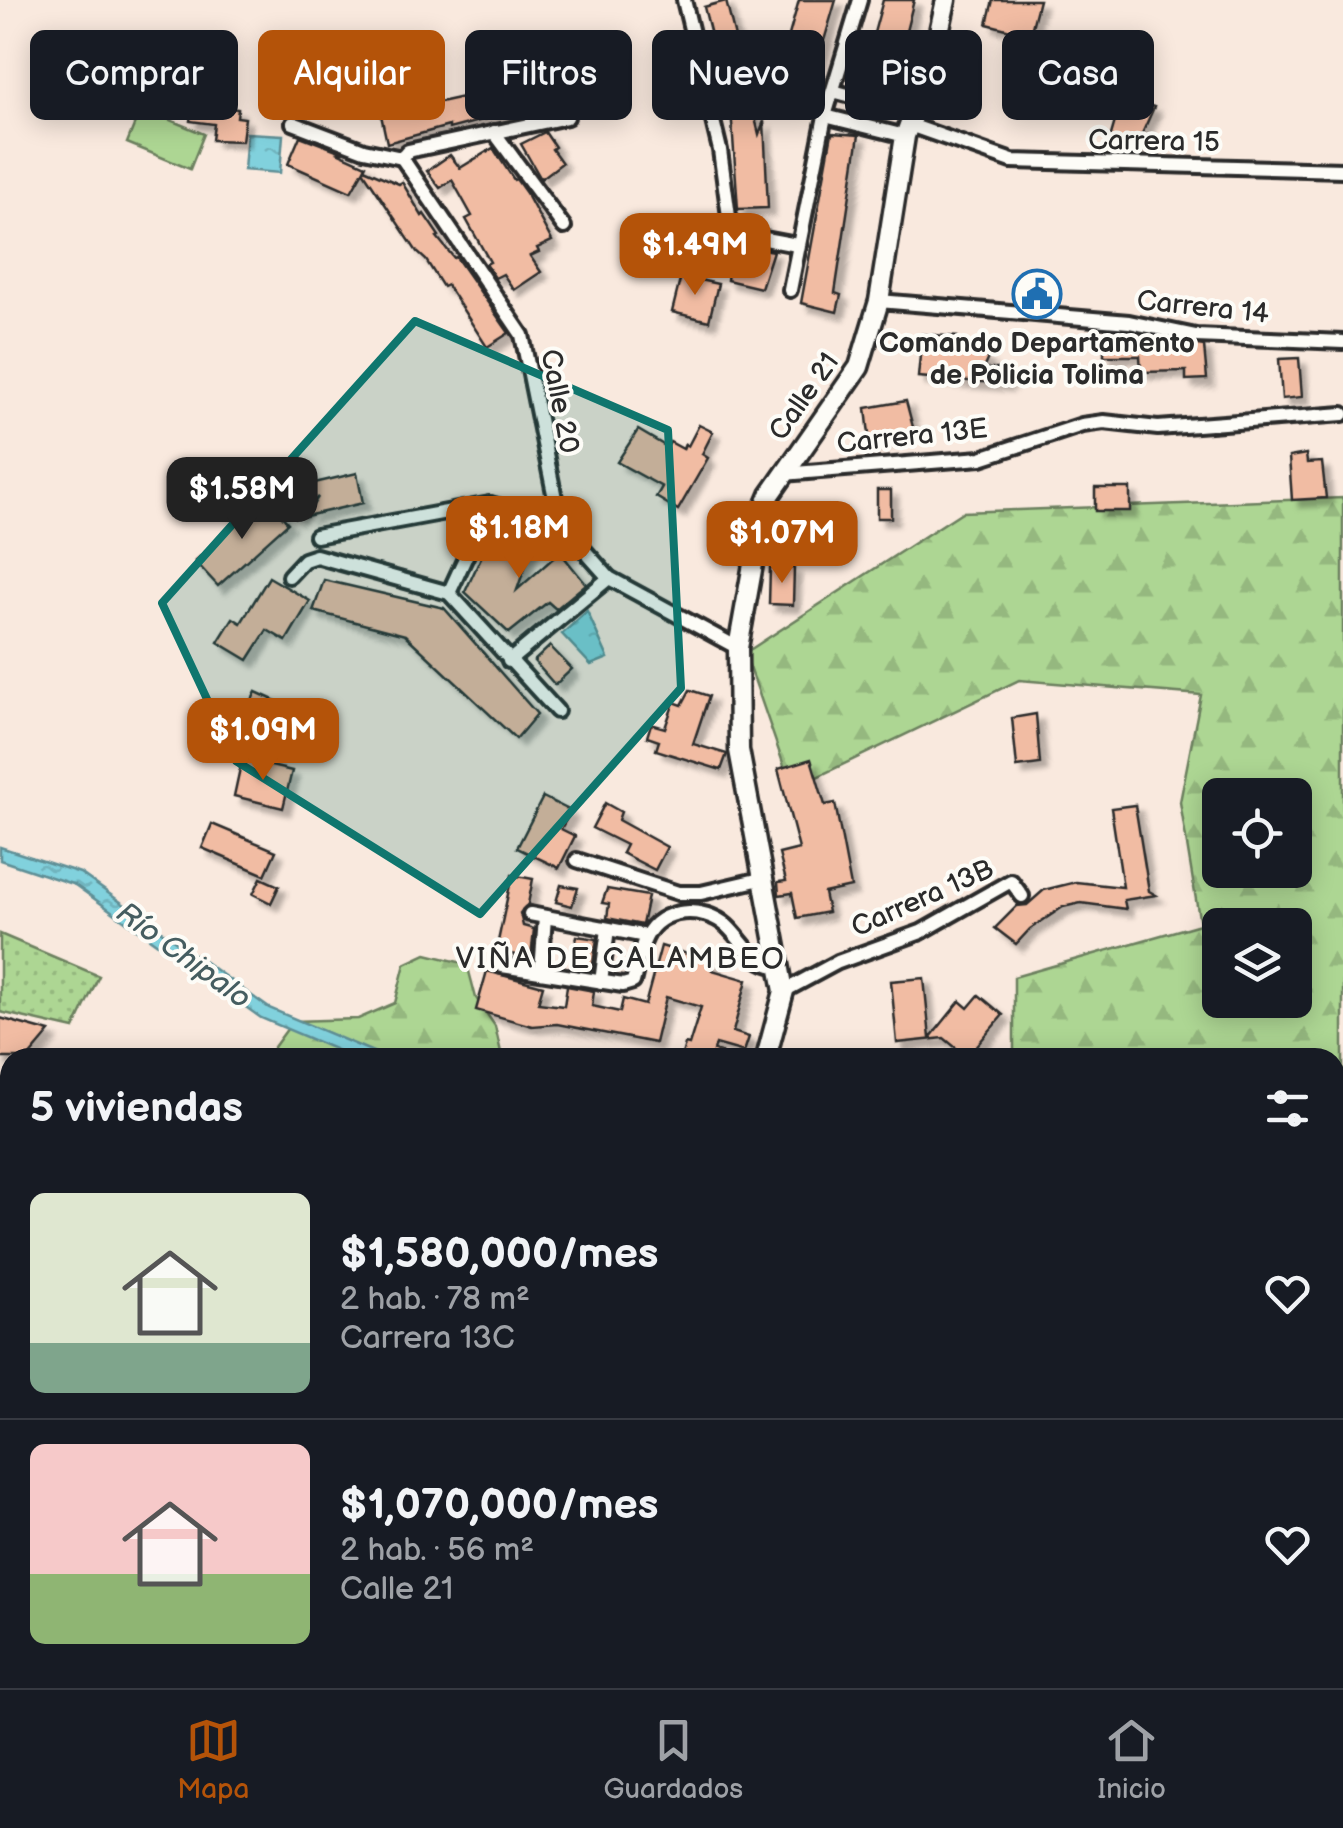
<!DOCTYPE html>
<html lang="es">
<meta charset="utf-8">
<style>
body{margin:0;font-family:"Balsamiq Sans",sans-serif;background:#20242c;color:#f1f3f6;height:100vh;display:flex;flex-direction:column;font-size:38px;white-space:nowrap}
*{box-sizing:border-box;margin:0}
p{font-size:32px;color:#9ea1a6}
.icon{flex:none;width:55px;height:55px;fill:none;stroke:currentColor;stroke-width:2;stroke-linecap:round;stroke-linejoin:round}
.map{position:relative;flex:1;overflow:hidden}
.side{position:absolute;left:0px;top:1048px;width:1345px;height:642px;display:flex;flex-direction:column;background:#171b24;border-radius:30px 30px 0 0;box-shadow:0 5px 25px #0003}
.side>*{flex:none}
.guide{position:absolute;left:30px;top:30px;width:1285px;height:90px;display:flex;gap:20px}
.buttons{position:absolute;left:1202px;top:778px;display:grid;gap:20px}
.buttons a{display:grid;place-items:center;width:110px;height:110px;border-radius:15px;background:#171b24;box-shadow:0 5px 25px #0003;font-size:50px}
.price{position:absolute;translate:-50% -85px;padding:0 22px;border-radius:20px;background:#b45309;color:#fff;font-size:32px;line-height:65px;filter:drop-shadow(0 2px 5px #0008)}
.price::after{content:'';position:absolute;left:50%;top:60px;width:30px;height:22px;margin-left:-15px;background:inherit;clip-path:polygon(0 0,100% 0,50% 100%)}
.price.on{background:#222;color:#fff}
ul{padding:0;list-style:none}
li{display:flex;align-items:center;gap:30px;height:250px;padding:0 30px}
li+li{border-top:2px solid #363941}
li span{display:grid;place-items:center;flex:none;width:280px;height:200px;border-radius:15px;color:#555}
li>.icon{margin-inline-start:auto}
span .icon{width:120px;height:120px;fill:#fffc;stroke-width:1}
li b{font-size:42px}
h2{display:flex;justify-content:space-between;align-items:center;height:120px;padding:0 30px;font-size:42px}
.chip{padding:0 35px;border-radius:15px;background:#171b24;box-shadow:0 5px 25px #0003;font-size:35px;line-height:90px}
.chip.on{background:#b45309;color:#fff}
.tab-bar{display:flex;justify-content:space-around;align-items:center;height:140px;border-top:2px solid #363941;background:#171b24;font-size:28px;color:#9ea1a6}
.tab-bar a{display:grid;justify-items:center;gap:5px}
.tab-bar .on{color:#b45309}
.map>svg:first-child{display:block}
</style>
<div class="map">
<svg width="1343" height="1688" viewBox="0 0 1343 1688">
<defs>
<pattern id="grass-dots" width="8" height="8" patternUnits="userSpaceOnUse" patternTransform="scale(2.5)"><rect width="8" height="8" fill="#add693"/><path d="M2 2h.1M6 6h.1" fill="none" stroke="#95b87f" stroke-width="1.8" stroke-linecap="round"/></pattern>
<pattern id="forest-firs" width="22" height="20" patternUnits="userSpaceOnUse" patternTransform="scale(2.5)"><rect width="22" height="20" fill="#add693"/><path d="M5 1l3.5 6h-7zM16 11l3.5 6h-7z" fill="#95b87f"/></pattern>
<pattern id="water-ripples" width="26" height="14" patternUnits="userSpaceOnUse" patternTransform="scale(2.5)"><rect width="26" height="14" fill="#81d1dd"/><path d="M2 4q2-2 4 0t4 0M15 11q2-2 4 0t4 0" fill="none" stroke="#70b4be"/></pattern>
<filter id="shadow"><feDropShadow dx="7" dy="7" stdDeviation="2.5" flood-color="#0004"/></filter>
</defs>
<rect width="100%" height="100%" fill="#f9e9de"/>
<filter id="ink" filterUnits="userSpaceOnUse"><feTurbulence type="fractalNoise" baseFrequency=".01" numOctaves="2"/><feDisplacementMap in="SourceGraphic" scale="20" xChannelSelector="R" yChannelSelector="G"/><feConvolveMatrix kernelMatrix="1 2 1 2 8 2 1 2 1" color-interpolation-filters="sRGB"/></filter>
<g filter="url(#ink)">
<g fill="url(#grass-dots)" stroke="#6c805f" stroke-width="2.5">
<polygon points="0,934 99,976 74,1029 0,1012"/>
<polygon points="0,1397 10,1397 10,1460 0,1465"/>
</g>
<g fill="url(#forest-firs)" stroke="#6c805f" stroke-width="2.5" fill-rule="evenodd">
<path d="M1343,498V1078L1335,1079V1058L1014,1057V977L1200,924L1180,802L1201,695L1019,680L792,789L745,653L962,512ZM1220,795H1295V870H1220ZM1220,925H1295V1000H1220Z"/>
<polygon points="426,954 467,964 476,998 495,1026 502,1057 266,1058 293,1021 358,1019 395,1003 405,964"/>
</g>
<polygon fill="#add693" stroke="#6c805f" stroke-width="2.5" points="141,108 204,134 190,169 127,143"/>
<g fill="url(#water-ripples)" stroke="#5f8f96" stroke-width="2.5">
<polygon points="247,133 283,135 280,173 244,170"/>
<polygon points="587,611 608,658 591,665 562,634"/>
<polygon points="0,847 80,873 269,1008 385,1057 353,1057 261,1018 75,885 0,860"/>
</g>
<g fill="none" stroke-linecap="round" stroke-linejoin="round">
<polyline stroke="#5f8f96" stroke-width="5" points="0,1387 10,1388"/>
</g>
<g fill="#f1bca3" stroke="#2b2b2b" stroke-width="2.5" filter="url(#shadow)">
<polygon points="799,0 836,0 808,95 775,85"/>
<polygon points="883,0 914,0 902,47 919,52 905,100 859,88"/>
<polygon points="993,0 1039,0 1030,35 987,24"/>
<polygon points="726,1 759,134 764,121 768,208 738,209 730,94 726,95 704,7"/>
<polygon points="534,86 537,110 502,115 449,129 449,126 387,143 381,115 490,91"/>
<polygon points="1122,97 1154,107 1133,154 1107,149"/>
<polygon points="192,103 238,109 237,117 245,118 242,141 212,140 214,124 190,121"/>
<polygon points="545,132 555,147 552,149 562,163 541,179 521,144"/>
<polygon points="832,133 859,135 835,293 841,295 837,312 801,303"/>
<polygon points="300,136 342,152 339,153 366,165 364,169 399,184 402,182 422,216 424,214 439,236 437,237 454,258 456,257 509,333 487,347 447,285 443,287 426,260 417,252 363,171 351,192 288,164"/>
<polygon points="493,148 514,180 516,179 526,193 552,241 537,248 539,252 530,256 541,272 514,290 503,274 495,278 486,264 490,262 466,219 472,216 452,180 440,188 427,171 450,155 460,168"/>
<polygon points="732,238 742,245 773,251 761,288 727,280"/>
<polygon points="681,276 718,284 709,321 672,312"/>
<polygon points="922,334 957,337 956,344 988,358 983,369 1007,369 1007,384 918,377"/>
<polygon points="1104,336 1146,336 1204,346 1207,379 1186,380 1186,371 1141,372 1140,356 1104,356"/>
<polygon points="1299,358 1302,397 1282,399 1279,359"/>
<polygon points="906,401 914,431 870,444 866,408"/>
<polygon points="699,425 713,432 702,454 708,458 678,510 656,497 662,487 617,462 638,430 667,447 670,442 683,449 685,444 688,446"/>
<polygon points="1306,454 1307,463 1322,462 1326,498 1292,500 1289,457"/>
<polygon points="357,473 363,503 306,516 318,497 295,517 289,489"/>
<rect x="1095" y="488" width="35" height="23"/>
<rect x="877" y="490" width="14" height="28"/>
<polygon points="265,497 288,523 218,586 195,561"/>
<polygon points="497,523 533,544 517,590 560,552 586,584 556,609 548,602 509,633 465,592"/>
<polygon points="770,568 794,568 793,605 769,604"/>
<polygon points="269,577 310,601 286,641 267,630 248,660 218,642 233,618 241,623"/>
<polygon points="324,580 444,608 537,714 516,739 405,635 313,611"/>
<polygon points="550,646 572,669 555,685 534,661"/>
<polygon points="690,690 709,696 693,744 727,754 721,770 656,750 659,741 647,737 651,724 665,728 674,702 682,705"/>
<polygon points="256,692 287,706 282,718 250,704"/>
<polygon points="1036,714 1040,764 1017,767 1012,718"/>
<polygon points="242,759 292,771 283,808 234,796"/>
<polygon points="811,759 825,805 835,803 851,887 824,893 828,912 797,918 792,893 779,895 778,882 786,881 779,854 799,849 778,769"/>
<polygon points="543,797 571,811 561,829 575,836 559,868 517,848"/>
<polygon points="605,803 621,812 618,820 667,847 655,870 622,853 626,845 592,828"/>
<polygon points="1135,805 1149,891 1156,895 1124,900 1126,909 1081,903 1063,907 1030,929 1016,944 995,928 1017,906 1027,905 1044,890 1076,882 1123,887 1111,808"/>
<polygon points="212,824 276,851 265,875 202,848"/>
<polygon points="512,875 533,879 528,904 520,913 523,926 534,929 531,958 496,951"/>
<polygon points="261,878 279,886 271,903 253,894"/>
<polygon points="561,885 578,888 572,906 556,902"/>
<polygon points="607,889 648,896 642,925 607,918 609,904 602,903"/>
<polygon points="577,936 597,939 592,970 571,967"/>
<polygon points="661,946 714,962 712,970 747,980 733,1032 749,1037 744,1052 716,1044 714,1051 721,1053 720,1058 681,1058 685,1044 689,1045 701,1007 666,997 655,1043 557,1024 532,1026 476,1010 487,971 543,986 538,1003 564,1006 567,986 594,991 592,1006 620,1012 623,999 645,1005"/>
<polygon points="924,978 930,1038 960,1001 968,1008 979,995 1003,1015 967,1057 944,1038 897,1043 891,981"/>
<polygon points="0,1018 50,1032 28,1058 0,1058"/>
</g>
<g fill="none" stroke-linecap="round" stroke-linejoin="round">
<g stroke="#2b2b2b" stroke-width="20">
<g id="street">
<polyline points="684,0 720,150 730,224 744,235 797,245"/>
<polyline points="833,91 914,113"/>
<polyline points="825,116 905,136"/>
<polyline points="293,123 364,150 402,158 408,151 567,117"/>
<polyline points="910,125 1012,161 1343,170"/>
<polyline points="494,132 564,227"/>
<polyline points="402,158 522,335 560,523 609,578 738,648"/>
<polyline points="790,290 825,116 860,0"/>
<polyline points="879,301 1129,322 1196,336 1343,342"/>
<polyline points="783,474 981,458 1082,425 1104,422 1158,428 1343,414"/>
<polyline points="316,536 490,504 560,523"/>
<polyline points="289,576 304,560 316,556 449,593 557,711"/>
<polyline points="449,593 490,504"/>
<polyline points="509,661 609,578"/>
<polyline points="577,860 678,893 701,893 761,879"/>
<polyline points="530,914 646,936"/>
<path d="M502,966L623,985L633,982C637,968 639,950 646,937C660,907 704,905 727,926C746,944 751,964 780,967"/>
<polyline points="541,972 545,917"/>
<polyline points="601,982 608,929"/>
<polyline points="784,991 838,962 921,932 1011,881 1022,896"/>
<polyline points="0,1087 10,1094"/>
<polyline points="0,1262 10,1262"/>
<polyline points="0,1366 10,1369"/>
<polyline points="0,1636 10,1622"/>
<polyline points="145,1688 146,1680"/>
</g>
</g>
<g stroke="#2b2b2b" stroke-width="25">
<g id="secondary">
<polyline points="766,1058 784,991 739,750 738,648 762,514 770,495 859,367 879,301 905,136 933,60 946,0"/>
<polyline points="216,1688 224,1680"/>
</g>
</g>
<use href="#street" stroke="#fdfcf7" stroke-width="12"/>
<use href="#secondary" stroke="#fdfcf7" stroke-width="18"/>
</g>
</g>
<path fill="#0f766e" fill-opacity="0.2" stroke="#0f766e" stroke-width="8" stroke-linejoin="round" d="M415,321L668,430L681,688L480,914L236,761L162,603Z"/>
<defs>
<g id="civic-ring" transform="scale(2.5)"><circle r="9.5" fill="#fdfcf7" stroke="#1f6fb2" stroke-width="1.5"/><path d="M-.6-6.5H3V-4.5H.6V-3L4-1V1h2V6H-6V1h2V-1L-.6-3ZM-1.2 2.5V6h2.4V2.5Z" fill="#1f6fb2"/></g>
</defs>
<g fill-rule="evenodd">
<use href="#civic-ring" x="1037" y="294"/>
</g>
<g text-anchor="middle" stroke-width="8" stroke-linejoin="round" paint-order="stroke">
<g font-size="28" fill="#2b2b2b" stroke="#fdfcf7">
<text transform="translate(1154 140) rotate(1)" y="10">Carrera 15</text>
<text transform="translate(1203 306) rotate(6)" y="10">Carrera 14</text>
<text transform="translate(803 396) rotate(-55)" y="10">Calle 21</text>
<text transform="translate(561 401) rotate(79)" y="10">Calle 20</text>
<text transform="translate(912 435) rotate(-6)" y="10">Carrera 13E</text>
<text transform="translate(922 897) rotate(-24)" y="10">Carrera 13B</text>
</g>
<g font-size="28" font-weight="bold" fill="#2b2b2b" stroke="#fdfcf7">
<text x="1037" y="352">Comando Departamento<tspan x="1037" dy="32">de Policia Tolima</tspan></text>
</g>
<g font-size="30" font-style="italic" fill="#455d60" stroke="#fdfcf7">
<text transform="translate(184 955) rotate(36)" y="10">Río Chipalo</text>
</g>
<g font-size="30" letter-spacing="2.5" fill="#2b2b2b" stroke="#fdfcf7">
<text x="621" y="968">VIÑA DE CALAMBEO</text>
</g>
</g>
</svg>
<div class="buttons">
<a><svg class="icon" aria-label="locate" viewBox="0 0 24 24"><circle cx="12" cy="12" r="6"/><path d="M12 2v4M12 18v4M2 12h4M18 12h4"/></svg></a>
<a><svg class="icon" aria-label="layers" viewBox="0 0 24 24"><path d="M12 4l9 5-9 5-9-5zM3 14l9 5 9-5"/></svg></a>
</div>
<b class="price" style="left:695px;top:298px">$1.49M</b>
<b class="price on" style="left:242px;top:542px">$1.58M</b>
<b class="price" style="left:519px;top:581px">$1.18M</b>
<b class="price" style="left:782px;top:586px">$1.07M</b>
<b class="price" style="left:263px;top:783px">$1.09M</b>
<div class="guide">
<a class="chip">Comprar</a>
<a class="chip on">Alquilar</a>
<a class="chip">Filtros</a>
<a class="chip">Nuevo</a>
<a class="chip">Piso</a>
<a class="chip">Casa</a>
</div>
<section class="side">
<h2>5 viviendas<svg class="icon" aria-label="filters" viewBox="0 0 24 24"><path d="M4 7h16M4 17h16"/><circle cx="9" cy="7" r="2"/><circle cx="15" cy="17" r="2"/></svg></h2>
<ul>
<li><span style="background:linear-gradient(#dfe7d0 75%,#7fa58c 0)"><svg class="icon" aria-label="home" viewBox="0 0 24 24"><path d="M3 11l9-7 9 7M6 9v11h12V9"/></svg></span><div><b>$1,580,000/mes</b><p>2 hab. · 78 m²</p><p>Carrera 13C</p></div><svg class="icon" aria-label="heart" viewBox="0 0 24 24"><path d="M12 20l-8-8c-3-5 5-10 8-4 3-6 11-1 8 4z"/></svg></li>
<li><span style="background:linear-gradient(#f6c9c9 65%,#8fb573 0)"><svg class="icon" aria-label="home" viewBox="0 0 24 24"><path d="M3 11l9-7 9 7M6 9v11h12V9"/></svg></span><div><b>$1,070,000/mes</b><p>2 hab. · 56 m²</p><p>Calle 21</p></div><svg class="icon" aria-label="heart" viewBox="0 0 24 24"><path d="M12 20l-8-8c-3-5 5-10 8-4 3-6 11-1 8 4z"/></svg></li>
</ul>
</section>
</div>
<nav class="tab-bar">
<a class="on"><svg class="icon" aria-label="map" viewBox="0 0 24 24"><path d="M3 6l6-2 6 2 6-2v14l-6 2-6-2-6 2zM9 4v14M15 6v14"/></svg>Mapa</a>
<a><svg class="icon" aria-label="saved" viewBox="0 0 24 24"><path d="M7 4h10v16l-5-4-5 4z"/></svg>Guardados</a>
<a><svg class="icon" aria-label="home" viewBox="0 0 24 24"><path d="M3 11l9-7 9 7M6 9v11h12V9"/></svg>Inicio</a>
</nav>
